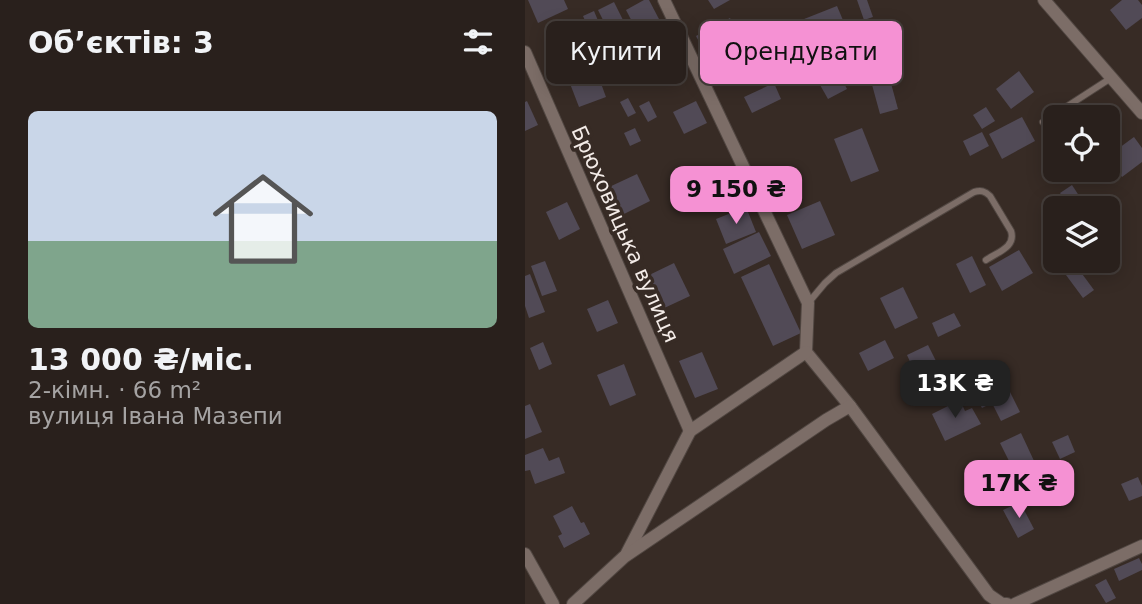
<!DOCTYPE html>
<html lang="uk">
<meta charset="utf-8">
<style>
body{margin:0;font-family:"DejaVu Sans",sans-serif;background:#312825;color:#f1f3f6;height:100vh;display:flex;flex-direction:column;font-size:26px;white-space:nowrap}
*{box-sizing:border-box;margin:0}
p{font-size:23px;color:#a5a3a3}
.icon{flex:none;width:38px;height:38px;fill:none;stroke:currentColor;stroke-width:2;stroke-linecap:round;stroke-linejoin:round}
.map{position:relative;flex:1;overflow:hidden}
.sheet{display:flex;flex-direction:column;background:#29201c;width:525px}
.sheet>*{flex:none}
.hud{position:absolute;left:21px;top:21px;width:490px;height:63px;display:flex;gap:14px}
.tools{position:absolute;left:518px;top:105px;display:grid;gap:14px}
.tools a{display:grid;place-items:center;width:77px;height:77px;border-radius:10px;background:#29201c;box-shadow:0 4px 18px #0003,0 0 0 2px #453e3b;font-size:35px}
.price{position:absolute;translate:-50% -60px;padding:0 16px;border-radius:14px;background:#f591d3;color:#111;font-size:23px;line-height:46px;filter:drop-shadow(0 2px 4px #0008)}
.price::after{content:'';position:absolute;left:50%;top:42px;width:21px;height:16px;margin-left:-10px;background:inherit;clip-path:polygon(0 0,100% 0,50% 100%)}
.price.active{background:#222;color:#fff}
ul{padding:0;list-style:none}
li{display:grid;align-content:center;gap:14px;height:371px;padding:0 28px}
li span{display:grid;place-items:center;height:217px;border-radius:10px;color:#555}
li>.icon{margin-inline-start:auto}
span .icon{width:126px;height:126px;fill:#fffc;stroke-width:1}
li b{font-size:30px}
h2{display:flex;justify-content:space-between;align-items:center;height:84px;padding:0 28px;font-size:30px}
.pill{padding:0 24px;border-radius:10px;background:#29201c;box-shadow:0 4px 18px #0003,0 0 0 2px #453e3b;font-size:24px;line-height:63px}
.pill.active{background:#f591d3;color:#111}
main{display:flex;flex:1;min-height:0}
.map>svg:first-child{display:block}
</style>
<main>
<section class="sheet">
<h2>Об’єктів: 3<svg class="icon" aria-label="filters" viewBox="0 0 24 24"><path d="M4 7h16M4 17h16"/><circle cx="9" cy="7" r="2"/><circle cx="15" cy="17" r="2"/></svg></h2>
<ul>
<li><span style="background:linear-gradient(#c9d6e8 60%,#7fa58c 0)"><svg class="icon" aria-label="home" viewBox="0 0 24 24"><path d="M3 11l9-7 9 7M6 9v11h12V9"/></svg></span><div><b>13 000 ₴/міс.</b><p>2-кімн. · 66 m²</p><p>вулиця Івана Мазепи</p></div></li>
</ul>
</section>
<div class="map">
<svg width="617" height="604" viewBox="0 0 617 604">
<rect width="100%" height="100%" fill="#372b25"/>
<g fill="#514a56">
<polygon points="3,0 39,0 43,9 13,23"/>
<polygon points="119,0 124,0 135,21 113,33 101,10"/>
<polygon points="183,0 205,0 189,9"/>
<polygon points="332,0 342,0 348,17 339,20"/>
<polygon points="597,0 613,0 617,5 617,18 601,30 585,10"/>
<polygon points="89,2 98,20 82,28 73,10"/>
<polygon points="312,6 323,32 284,47 274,21"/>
<polygon points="69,11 77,30 66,34 58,16"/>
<polygon points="205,18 220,48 186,65 171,36"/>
<polygon points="351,20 357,34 339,41 333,27"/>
<polygon points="47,32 58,54 33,66 22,44"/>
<polygon points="306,58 322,89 303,99 286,69"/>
<polygon points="71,70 81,97 54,107 44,81"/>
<polygon points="494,71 509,92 486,109 471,89"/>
<polygon points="364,76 373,109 355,114 346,81"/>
<polygon points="249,83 256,99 227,113 219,97"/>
<polygon points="103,98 111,113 103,117 95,102"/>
<polygon points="2,101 13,125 0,131 0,102"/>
<polygon points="124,101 132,117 123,122 114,106"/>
<polygon points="171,101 182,123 159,134 148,112"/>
<polygon points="461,107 470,121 457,129 448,115"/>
<polygon points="497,117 510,141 477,159 464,134"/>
<polygon points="110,128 116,141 105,146 99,133"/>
<polygon points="337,128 354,171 326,182 309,139"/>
<polygon points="457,132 464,146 445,156 438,141"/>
<polygon points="609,137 617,148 617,162 597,177 583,156"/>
<polygon points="112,174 125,201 95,216 82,188"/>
<polygon points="547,185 562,208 546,208 535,193"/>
<polygon points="295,201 310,235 277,249 262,215"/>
<polygon points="42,202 55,229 34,240 21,212"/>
<polygon points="221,207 231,232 201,244 191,219"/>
<polygon points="234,232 246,256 209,274 198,249"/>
<polygon points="494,250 508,273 477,291 464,267"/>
<polygon points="447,256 461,285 445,293 431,264"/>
<polygon points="20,261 32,291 17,296 6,266"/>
<polygon points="149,263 165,296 135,310 120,277"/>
<polygon points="244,264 276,333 248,346 216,277"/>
<polygon points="552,267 569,290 558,298 541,275"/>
<polygon points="5,274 20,312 4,318 0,306 0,276"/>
<polygon points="378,287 393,318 370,329 355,298"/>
<polygon points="83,300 93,323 72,332 62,309"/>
<polygon points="429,313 436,326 413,337 407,323"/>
<polygon points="360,340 369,358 343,371 334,353"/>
<polygon points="18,342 27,364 14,370 5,348"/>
<polygon points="403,345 418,375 396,386 382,355"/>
<polygon points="177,352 193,389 170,398 154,361"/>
<polygon points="99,364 111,395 85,406 72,375"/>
<polygon points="479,380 495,412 476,421 467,403 457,408 450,395"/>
<polygon points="435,400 440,411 447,408 456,424 420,441 407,414"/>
<polygon points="5,404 17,432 0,439 0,406"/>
<polygon points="496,433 510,463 490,473 475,443"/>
<polygon points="543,435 550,452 535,459 527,442"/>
<polygon points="18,448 24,461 34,457 40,473 10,484 5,470 0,471 0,455"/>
<polygon points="613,477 617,486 617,496 604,501 596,484"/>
<polygon points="495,502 509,529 493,538 478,510"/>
<polygon points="47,506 56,523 59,522 65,534 39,548 33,536 37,534 28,516"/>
<polygon points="614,558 617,564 617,570 594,581 589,569"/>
<polygon points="581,579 591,598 581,603 570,585"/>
</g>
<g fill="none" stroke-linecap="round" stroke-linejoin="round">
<g stroke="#514742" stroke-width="8">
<g id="service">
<polyline points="518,122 586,78"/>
<path d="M284,302L300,283L311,273L449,192C456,190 460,191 465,196L486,231C491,247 473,252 461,260"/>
</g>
</g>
<g stroke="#514742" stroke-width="14">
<g id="minor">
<polyline points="139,0 283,303 281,352 325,406 464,595 477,604 482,604"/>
<polyline points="519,0 617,113"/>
<polyline points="0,52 165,431"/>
<polyline points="0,554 28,604"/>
<polyline points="101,555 165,431 281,352"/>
<polyline points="48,604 99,557 301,420 325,406"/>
<polyline points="490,604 617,546"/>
</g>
</g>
<use href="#service" stroke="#7c6d67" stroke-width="6"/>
<use href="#minor" stroke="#7c6d67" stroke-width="12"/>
</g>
<g text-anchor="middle" stroke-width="7" stroke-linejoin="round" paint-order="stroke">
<g font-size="21" fill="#f4ece8" stroke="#372b25">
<text transform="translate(100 234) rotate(66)" y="7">Брюховицька вулиця</text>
</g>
</g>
</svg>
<div class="tools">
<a><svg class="icon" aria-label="locate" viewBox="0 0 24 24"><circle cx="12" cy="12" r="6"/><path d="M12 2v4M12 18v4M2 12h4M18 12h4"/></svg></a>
<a><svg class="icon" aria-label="layers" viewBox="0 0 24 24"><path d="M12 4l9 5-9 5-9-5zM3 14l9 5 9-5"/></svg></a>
</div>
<b class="price" style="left:211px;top:226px">9 150 ₴</b>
<b class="price active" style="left:430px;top:420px">13K ₴</b>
<b class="price" style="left:494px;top:520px">17K ₴</b>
<div class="hud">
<a class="pill">Купити</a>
<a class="pill active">Орендувати</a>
</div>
</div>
</main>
